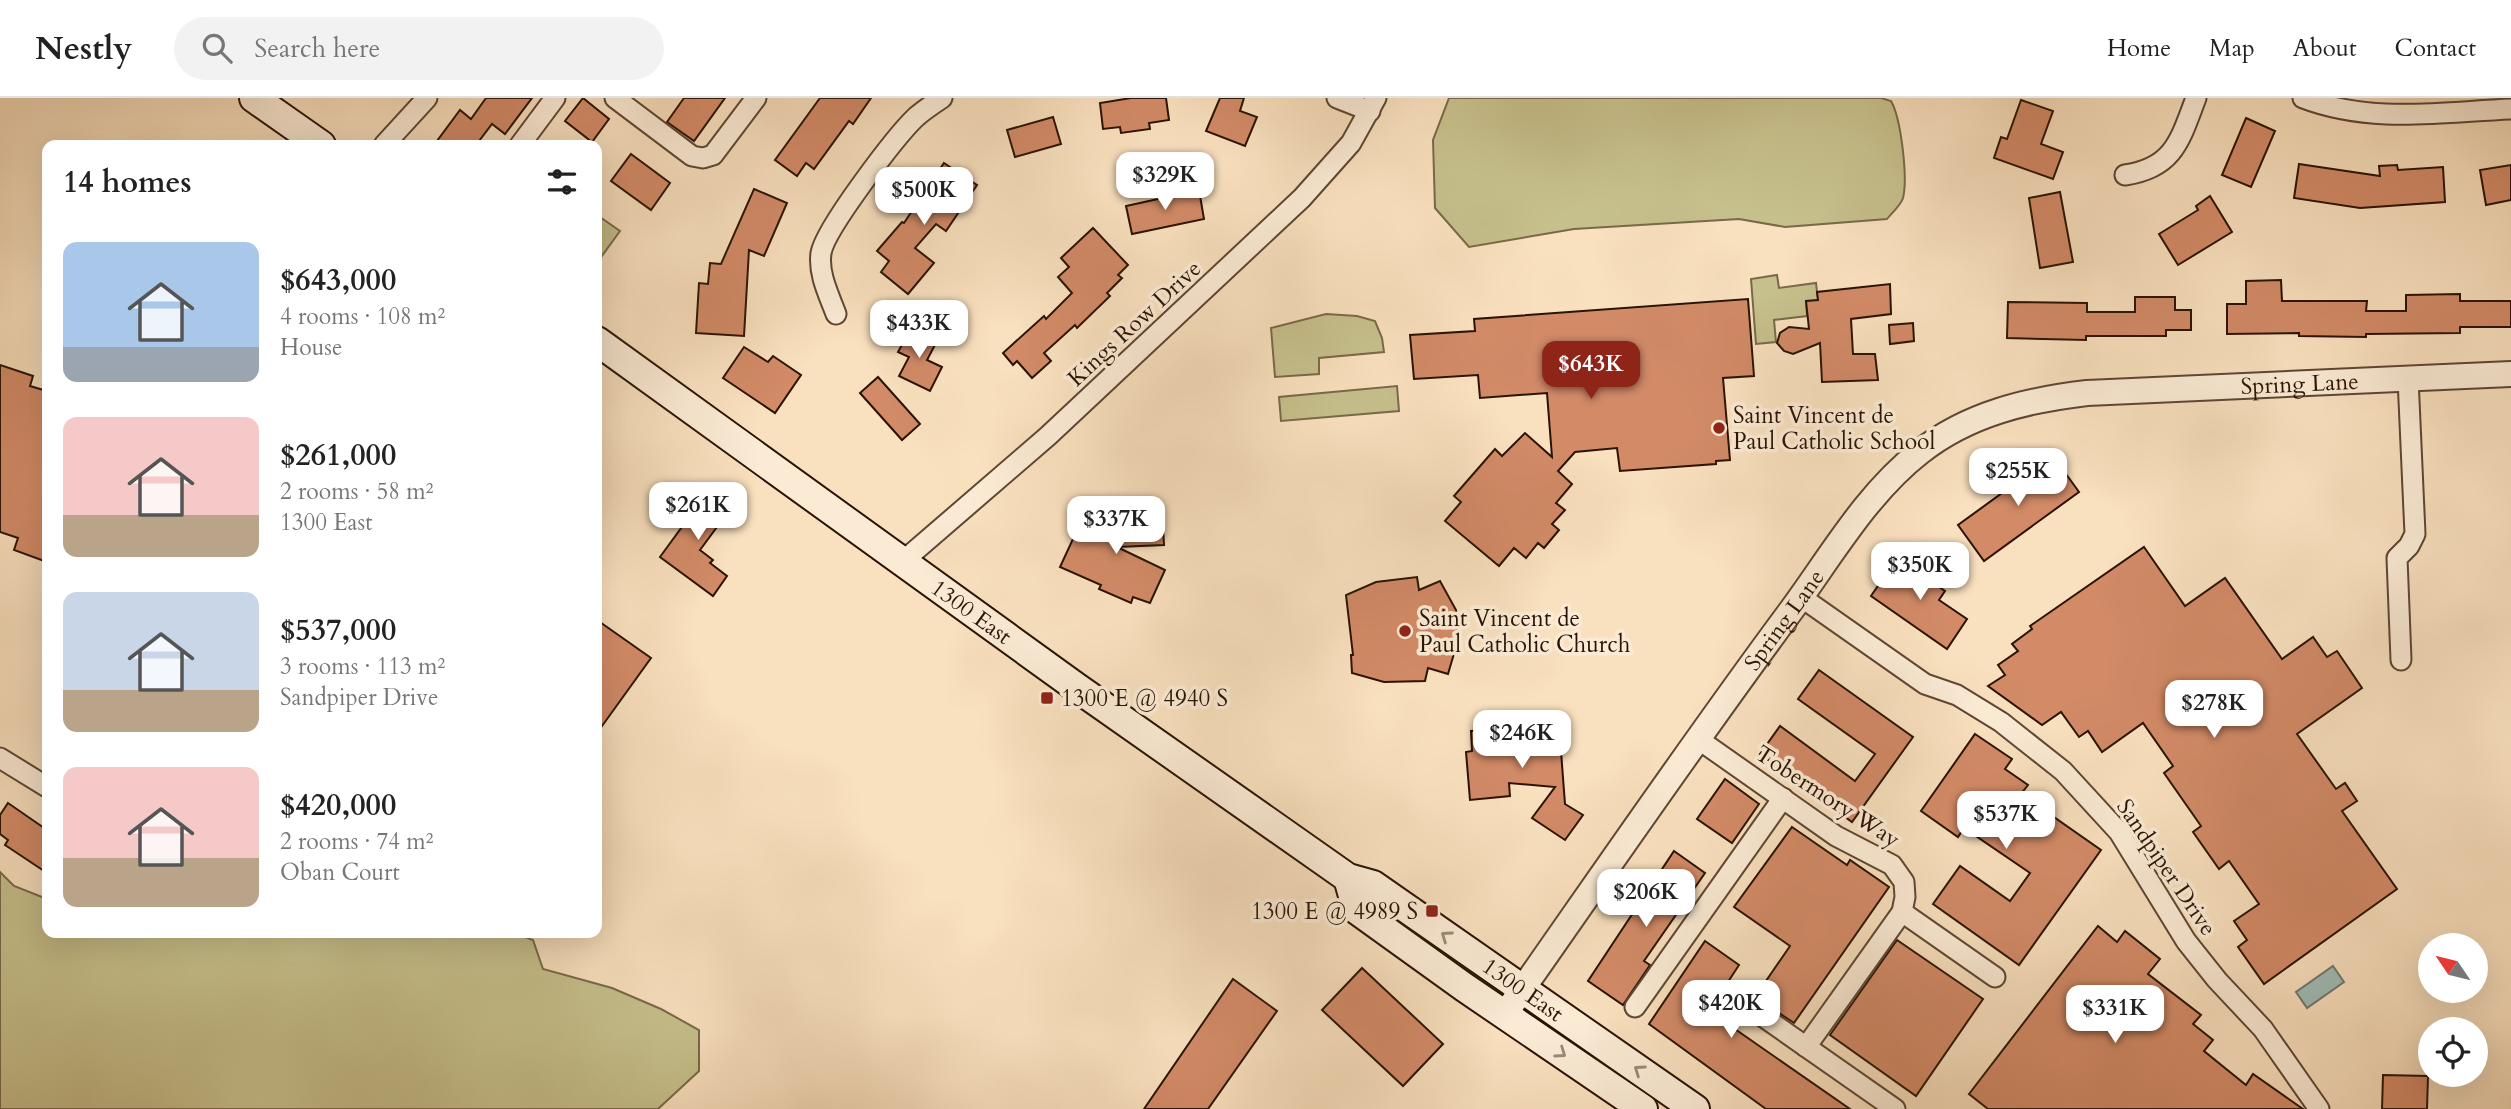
<!DOCTYPE html>
<meta charset="utf-8">
<style>
body{margin:0;font-family:Cardo,serif;background:#f2f2f2;color:#222;height:100vh;display:flex;flex-direction:column;font-size:26px;white-space:nowrap}
*{box-sizing:border-box;margin:0}
p{font-size:23px;color:#767676}
.icon{flex:none;width:38px;height:38px;fill:none;stroke:currentColor;stroke-width:2;stroke-linecap:round;stroke-linejoin:round}
.map{position:relative;flex:1;overflow:hidden}
.details{position:absolute;left:42px;top:42px;width:560px;height:798px;display:flex;flex-direction:column;background:#fff;border-radius:14px;box-shadow:0 7px 28px #0002}
.details>*{flex:none}
.needle{width:46px;rotate:305deg}
.tools{position:absolute;left:2418px;top:835px;display:grid;gap:14px}
.tools a{display:grid;place-items:center;width:70px;height:70px;border-radius:50%;background:#fff;box-shadow:0 7px 28px #0002;font-size:35px}
.price{position:absolute;translate:-50% -60px;padding:0 16px;border-radius:14px;background:#fff;color:#222;font-size:23px;line-height:46px;filter:drop-shadow(0 2px 4px #0008)}
.price::after{content:'';position:absolute;left:50%;top:42px;width:21px;height:16px;margin-left:-10px;background:inherit;clip-path:polygon(0 0,100% 0,50% 100%)}
.price.on{background:#8f2418;color:#fff}
ul{padding:0;list-style:none}
li{display:flex;align-items:center;gap:21px;height:175px;padding:0 21px}
li span{display:grid;place-items:center;flex:none;width:196px;height:140px;border-radius:14px;color:#555}
li>.icon{margin-inline-start:auto}
span .icon{width:84px;height:84px;fill:#fffc;stroke-width:1}
li b{font-size:30px}
h2{display:flex;justify-content:space-between;align-items:center;height:84px;padding:0 21px;font-size:30px}
header{display:flex;align-items:center;gap:42px;box-sizing:border-box;height:98px;padding:0 35px;background:#fff;border-bottom:2px solid #e0e0e0}
header strong{font-size:33px}
nav{display:flex;gap:38px;margin-inline-start:auto;font-size:24px}
.search{width:490px;height:63px;background:#f2f2f2;display:flex;align-items:center;gap:18px;box-sizing:border-box;padding:0 24px;border-radius:38px;color:#767676;font-size:26px}
.map>svg:first-child{display:block}
</style>
<header>
<strong>Nestly</strong>
<div class="search"><svg class="icon" aria-label="search" viewBox="0 0 24 24"><circle cx="10" cy="10" r="6"/><path d="M15 15l6 6"/></svg>Search here</div>
<nav><a>Home</a><a>Map</a><a>About</a><a>Contact</a></nav>
</header>
<div class="map">
<svg width="2511" height="1011" viewBox="0 0 2511 1011">
<rect width="100%" height="100%" fill="#f9e0be"/>
<filter id="stains"><feTurbulence type="fractalNoise" baseFrequency=".00286" numOctaves="4"/><feColorMatrix values="0 0 0 0 .2 0 0 0 0 .09 0 0 0 0 .02 0 0 0 .5 -.17"/></filter>
<radialGradient id="worn" r=".72"><stop offset=".6" stop-color="#630" stop-opacity="0"/><stop offset="1" stop-color="#630" stop-opacity=".3"/></radialGradient>
<g fill="#c6c08c" stroke="#786a48" stroke-width="2">
<path d="M1449,0H1881L1891,3C1901,20 1908,80 1903,100C1901,107 1891,116 1887,121L1785,129L1739,121L1574,131L1469,149L1435,110L1433,42Z"/>
<polygon points="597,117 620,133 599,162 597,160"/>
<polygon points="1777,177 1779,190 1816,185 1818,202 1806,204 1807,218 1774,222 1776,244 1756,246 1751,181"/>
<polygon points="1326,216 1357,218 1375,223 1382,240 1384,254 1319,260 1319,276 1275,279 1271,230"/>
<polygon points="1397,288 1399,313 1281,323 1279,299"/>
<polygon points="0,774 14,788 47,801 47,835 515,835 533,842 543,871 612,890 661,911 699,932 699,973 658,1011 0,1011"/>
</g>
<polygon fill="#9fbcb7" stroke="#707870" stroke-width="2" points="2333,868 2344,884 2307,910 2296,894"/>
<g fill="#d28a67" stroke="#2a1305" stroke-width="2">
<polygon points="486,0 532,0 505,36 492,26 476,47 434,47 460,12 471,21"/>
<polygon points="583,0 609,21 592,44 565,23"/>
<polygon points="684,0 725,0 694,43 667,24"/>
<polygon points="820,0 871,0 853,26 849,23 814,71 806,65 797,78 775,62"/>
<polygon points="1131,0 1166,0 1169,22 1149,25 1150,31 1121,35 1120,29 1103,31 1100,5"/>
<polygon points="1220,0 1244,0 1240,13 1257,19 1245,48 1206,33"/>
<polygon points="2021,2 2053,13 2041,46 2063,54 2053,81 1994,60 2001,39 2007,41"/>
<polygon points="1053,19 1061,46 1015,59 1007,32"/>
<polygon points="2246,20 2275,33 2251,89 2222,77"/>
<polygon points="631,56 670,85 651,112 611,83"/>
<polygon points="944,65 977,87 946,133 936,126 915,150 934,165 908,196 881,174 889,163 877,153 902,124 904,125"/>
<polygon points="2299,66 2380,78 2379,68 2397,67 2398,72 2443,69 2445,104 2360,110 2294,100"/>
<polygon points="2511,67 2511,102 2486,107 2480,72"/>
<polygon points="754,91 787,105 764,158 749,152 744,238 696,235 699,185 708,186 710,165 721,166"/>
<polygon points="1199,92 1204,121 1132,136 1126,108"/>
<polygon points="2060,94 2073,164 2040,170 2029,100"/>
<polygon points="2210,98 2232,134 2178,167 2159,136 2198,112 2196,108"/>
<polygon points="1093,130 1128,167 1118,177 1122,180 1107,195 1110,198 1077,230 1075,227 1044,255 1051,263 1032,280 1017,263 1013,267 1003,255 1044,218 1046,221 1072,195 1058,179 1069,169 1061,160"/>
<polygon points="2281,182 2282,203 2367,203 2366,213 2406,213 2406,197 2460,196 2460,203 2511,203 2511,229 2460,229 2460,235 2366,236 2366,239 2299,238 2299,235 2227,236 2227,206 2246,206 2246,183"/>
<polygon points="1890,186 1891,216 1851,221 1853,256 1875,256 1878,282 1822,284 1820,245 1793,256 1784,253 1777,245 1780,235 1789,229 1809,231 1806,203 1818,202 1817,194"/>
<polygon points="2135,199 2175,199 2175,212 2191,212 2191,232 2166,232 2166,238 2086,238 2086,242 2007,240 2008,204 2087,205 2087,214 2135,214"/>
<polygon points="1748,201 1754,278 1723,280 1730,362 1716,363 1716,366 1620,373 1617,350 1575,354 1558,373 1572,386 1556,405 1565,412 1552,426 1559,432 1544,450 1538,445 1526,460 1514,450 1499,468 1445,423 1461,404 1454,398 1495,351 1502,358 1525,335 1552,359 1547,295 1480,300 1478,277 1414,281 1410,237 1475,233 1474,221"/>
<polygon points="1913,225 1914,243 1890,246 1889,227"/>
<polygon points="911,230 937,243 927,262 942,269 930,293 899,278 909,259 898,254"/>
<polygon points="744,249 768,264 773,258 801,277 775,315 723,280"/>
<polygon points="0,267 33,278 30,288 47,293 47,464 14,452 18,440 0,434"/>
<polygon points="878,279 920,326 902,342 860,295"/>
<polygon points="2053,358 2079,394 1984,463 1958,427"/>
<polygon points="704,390 731,410 700,452 713,462 710,465 727,478 713,498 660,459 684,426 680,422"/>
<polygon points="1117,413 1163,429 1164,447 1117,449 1165,472 1150,505 1133,499 1131,505 1099,491 1101,487 1060,469 1084,417 1110,429"/>
<polygon points="2144,449 2185,508 2225,480 2282,561 2313,539 2327,559 2337,553 2362,590 2297,636 2336,691 2345,685 2357,703 2342,713 2397,791 2264,886 2238,849 2247,842 2234,823 2259,806 2229,763 2219,771 2193,734 2201,728 2164,675 2173,668 2143,625 2102,654 2088,633 2079,639 2061,614 2042,627 1988,588 2005,577 1998,567 2018,553 2012,546 2032,531 2030,528"/>
<polygon points="1921,454 1937,464 1926,480 1945,493 1939,502 1967,521 1947,551 1871,498 1889,472 1902,481"/>
<polygon points="1417,479 1419,492 1440,483 1456,512 1458,542 1448,576 1428,570 1425,583 1384,584 1352,575 1351,557 1353,557 1346,497 1376,484"/>
<polygon points="597,522 651,560 597,635"/>
<polygon points="1819,572 1913,639 1852,724 1760,656 1780,628 1855,683 1875,656 1798,601"/>
<polygon points="1559,627 1565,706 1583,717 1565,742 1532,720 1555,689 1509,685 1510,698 1470,702 1466,654 1472,653 1471,633"/>
<polygon points="1975,636 2012,661 2005,671 2028,687 2021,696 2101,752 2019,867 1933,806 1960,768 2010,803 2030,775 1964,730 1958,739 1921,713"/>
<polygon points="1725,681 1759,706 1732,745 1697,721"/>
<polygon points="8,705 47,732 47,775 5,747 8,742 0,736 0,717"/>
<polygon points="1792,729 1847,767 1850,762 1889,789 1794,925 1755,899 1790,848 1734,809"/>
<polygon points="1674,753 1705,775 1644,863 1650,867 1623,907 1588,883"/>
<polygon points="2098,828 2117,844 2125,833 2160,861 2148,876 2201,917 2193,926 2213,942 2204,953 2246,987 2253,976 2303,1011 1988,1011 1969,996"/>
<polygon points="1897,842 1983,901 1916,998 1830,937"/>
<polygon points="1705,843 1739,867 1709,913 1850,1011 1766,1011 1649,926"/>
<polygon points="1362,870 1443,946 1403,988 1322,912"/>
<polygon points="1233,881 1277,913 1208,1011 1144,1011"/>
<polygon points="2383,977 2428,978 2427,1011 2382,1011"/>
</g>
<g fill="none" stroke-linecap="round" stroke-linejoin="round">
<g stroke="#5e4633" stroke-width="23">
<g id="minor">
<polyline points="615,0 692,58 703,60 713,57 756,0"/>
<polyline points="1337,0 1370,13"/>
<path d="M2303,0C2371,26 2441,14 2511,11"/>
<polyline points="384,47 427,0"/>
<polyline points="520,47 555,0"/>
<path d="M2125,77C2174,70 2180,42 2196,0"/>
<path d="M836,216C829,197 818,176 821,155C825,131 896,38 916,19C924,12 933,6 942,0"/>
<polyline points="902,464 1048,338 1302,100 1351,45 1376,0"/>
<polyline points="1801,499 1925,586 1957,597 2001,624 2063,673 2119,734 2186,843 2217,882 2263,931 2319,1011"/>
<polyline points="2401,562 2397,460 2409,448 2415,436 2408,280"/>
<polyline points="1698,641 1836,738 1892,767 1904,784 1905,799 1902,814 1806,949"/>
<polyline points="0,660 47,689"/>
<polyline points="1902,814 1995,879"/>
<polyline points="1635,909 1783,700"/>
<polyline points="1755,913 1895,1011"/>
</g>
</g>
<g stroke="#5e4633" stroke-width="28">
<g id="tertiary">
<path id="s1" d="M1505,916C1599,782 1692,646 1790,514C1830,460 1866,396 1920,354C1968,316 2027,302 2087,295L2511,276"/>
</g>
</g>
<g stroke="#2a1305" stroke-width="32">
<g id="secondary">
<polyline points="254,0 321,47"/>
<path id="s2" d="M597,243L1076,589L1348,780L1373,787L1695,1011"/>
<polyline points="1348,780 1357,812 1464,889 1643,1011"/>
</g>
</g>
<use href="#minor" stroke="#fbebd5" stroke-width="19"/>
<use href="#tertiary" stroke="#fbebd5" stroke-width="24"/>
<use href="#secondary" stroke="#fbebd5" stroke-width="28"/>
</g>
<defs><path id="oneway-chevron" d="M-2-3.5L2.5 0L-2 3.5" fill="none" stroke-width="1.6" stroke-linecap="round" stroke-linejoin="round" transform="scale(1.75)"/></defs>
<g stroke="#9d8a77">
<use href="#oneway-chevron" transform="translate(1446 838) rotate(-145)"/>
<use href="#oneway-chevron" transform="translate(1561 955) rotate(35)"/>
<use href="#oneway-chevron" transform="translate(1639 972) rotate(-145)"/>
</g>
<g fill="#8f2418" stroke="#fbebd5" stroke-width="2.5">
<circle cx="1719" cy="330" r="7"/>
<circle cx="1405" cy="533" r="7"/>
<rect x="1040" y="593" width="14" height="14" rx="3.5"/>
<rect x="1425" y="806" width="14" height="14" rx="3.5"/>
</g>
<g text-anchor="middle" stroke-width="7" stroke-linejoin="round" paint-order="stroke">
<g font-size="23" fill="#2a1305" stroke="#fbebd5">
<text transform="translate(1134 225) rotate(-43)" y="8">Kings Row Drive</text>
<text dy="8" stroke="none"><textPath href="#s1" startOffset="1092">Spring Lane</textPath></text>
<text dy="8" stroke="none"><textPath href="#s2" startOffset="462">1300 East</textPath></text>
<text dy="8" stroke="none"><textPath href="#s1" startOffset="483">Spring Lane</textPath></text>
<text transform="translate(1828 698) rotate(33)" y="8">Tobermory Way</text>
<text transform="translate(2167 769) rotate(56)" y="8">Sandpiper Drive</text>
<text dy="8" stroke="none"><textPath href="#s2" startOffset="1132">1300 East</textPath></text>
</g>
<g font-size="23" fill="#2a1305" stroke="#fbebd5" text-anchor="start">
<text x="1733" y="325">Saint Vincent de<tspan x="1733" dy="26">Paul Catholic School</tspan></text>
<text x="1419" y="528">Saint Vincent de<tspan x="1419" dy="26">Paul Catholic Church</tspan></text>
<text x="1061" y="608">1300 E @ 4940 S</text>
<text x="1418" y="821" text-anchor="end">1300 E @ 4989 S</text>
</g>
</g>
<rect width="100%" height="100%" filter="url(#stains)"/>
<rect width="100%" height="100%" fill="url(#worn)"/>
</svg>
<div class="tools">
<a><svg class="needle" viewBox="-14 -14 28 28"><path d="M0-13l5 13h-10z" fill="#e53935"/><path d="M0 13l5-13h-10z" fill="#767676"/></svg></a>
<a><svg class="icon" aria-label="locate" viewBox="0 0 24 24"><circle cx="12" cy="12" r="6"/><path d="M12 2v4M12 18v4M2 12h4M18 12h4"/></svg></a>
</div>
<b class="price" style="left:1165px;top:114px">$329K</b>
<b class="price" style="left:924px;top:129px">$500K</b>
<b class="price" style="left:919px;top:262px">$433K</b>
<b class="price on" style="left:1591px;top:303px">$643K</b>
<b class="price" style="left:2018px;top:410px">$255K</b>
<b class="price" style="left:698px;top:444px">$261K</b>
<b class="price" style="left:1116px;top:458px">$337K</b>
<b class="price" style="left:1920px;top:504px">$350K</b>
<b class="price" style="left:2214px;top:642px">$278K</b>
<b class="price" style="left:1522px;top:672px">$246K</b>
<b class="price" style="left:2006px;top:753px">$537K</b>
<b class="price" style="left:1646px;top:831px">$206K</b>
<b class="price" style="left:1731px;top:942px">$420K</b>
<b class="price" style="left:2115px;top:947px">$331K</b>
<section class="details">
<h2>14 homes<svg class="icon" aria-label="filters" viewBox="0 0 24 24"><path d="M4 7h16M4 17h16"/><circle cx="9" cy="7" r="2"/><circle cx="15" cy="17" r="2"/></svg></h2>
<ul>
<li><span style="background:linear-gradient(#a9c7e8 75%,#9aa5b1 0)"><svg class="icon" aria-label="home" viewBox="0 0 24 24"><path d="M3 11l9-7 9 7M6 9v11h12V9"/></svg></span><div><b>$643,000</b><p>4 rooms · 108 m²</p><p>House</p></div></li>
<li><span style="background:linear-gradient(#f6c9c9 70%,#b9a48a 0)"><svg class="icon" aria-label="home" viewBox="0 0 24 24"><path d="M3 11l9-7 9 7M6 9v11h12V9"/></svg></span><div><b>$261,000</b><p>2 rooms · 58 m²</p><p>1300 East</p></div></li>
<li><span style="background:linear-gradient(#c9d6e8 70%,#b9a48a 0)"><svg class="icon" aria-label="home" viewBox="0 0 24 24"><path d="M3 11l9-7 9 7M6 9v11h12V9"/></svg></span><div><b>$537,000</b><p>3 rooms · 113 m²</p><p>Sandpiper Drive</p></div></li>
<li><span style="background:linear-gradient(#f6c9c9 65%,#b9a48a 0)"><svg class="icon" aria-label="home" viewBox="0 0 24 24"><path d="M3 11l9-7 9 7M6 9v11h12V9"/></svg></span><div><b>$420,000</b><p>2 rooms · 74 m²</p><p>Oban Court</p></div></li>
</ul>
</section>
</div>
